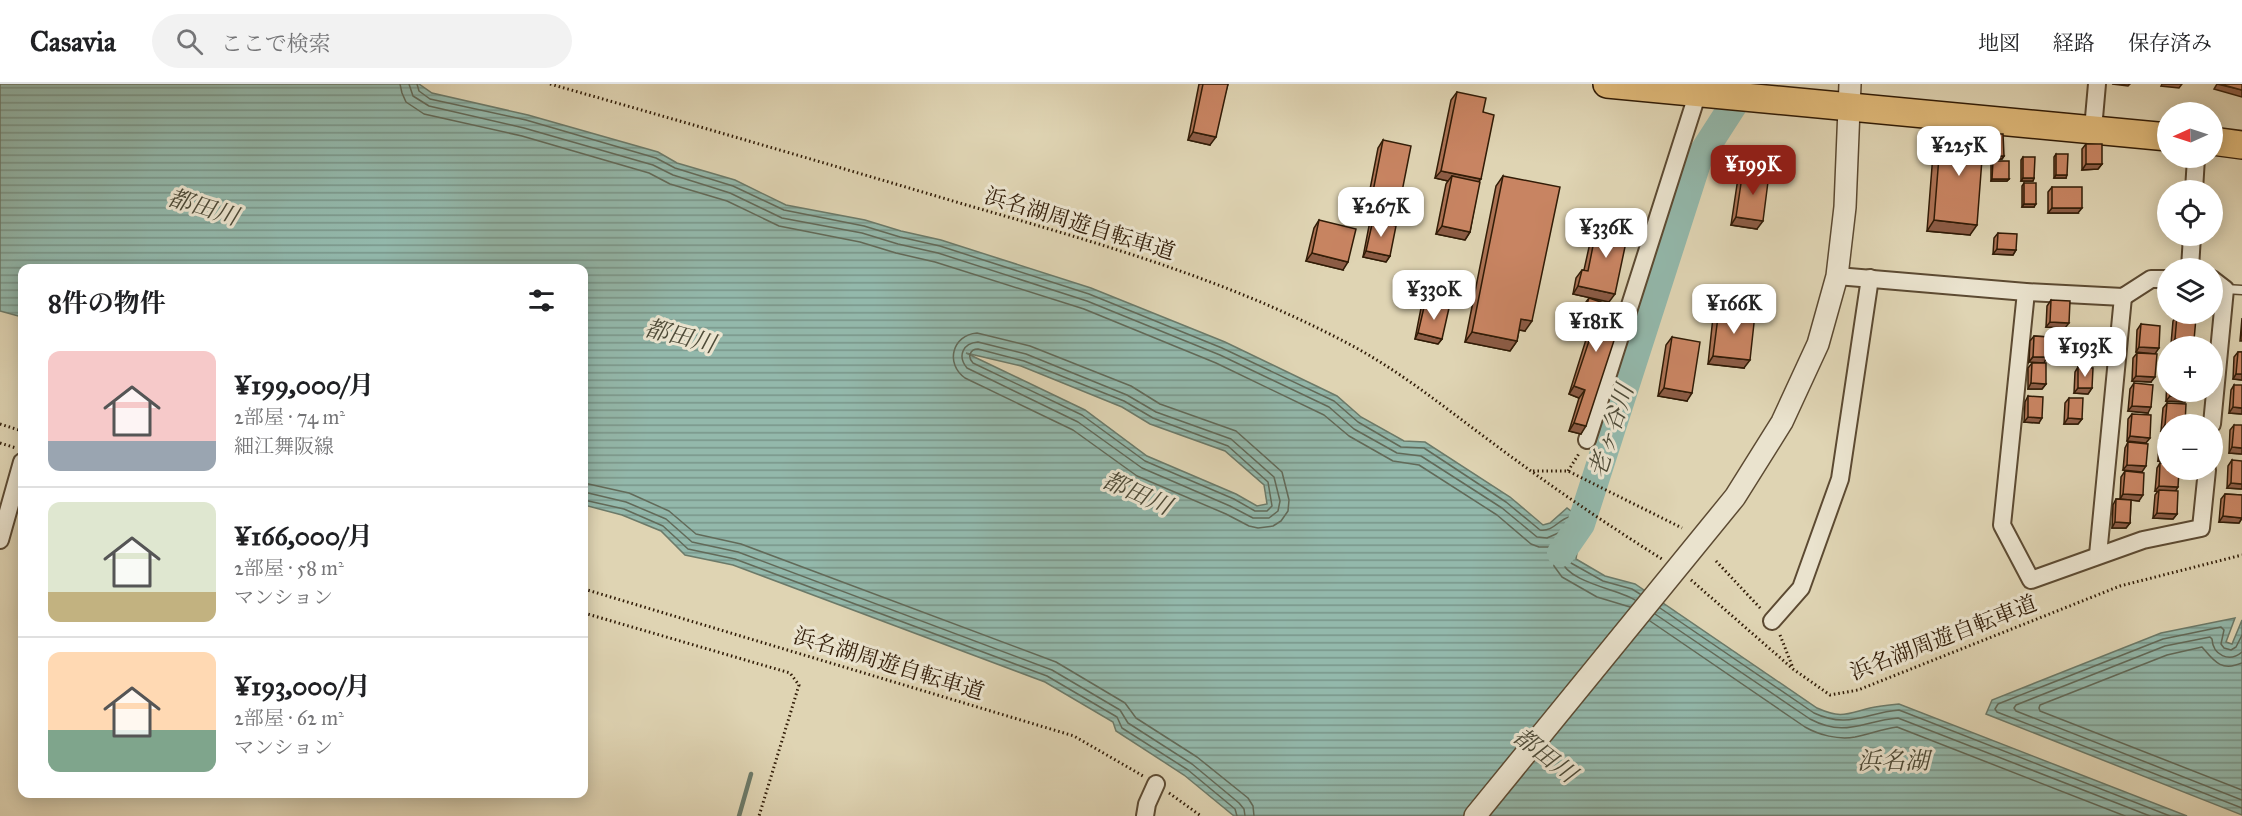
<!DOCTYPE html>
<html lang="ja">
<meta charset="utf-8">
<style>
body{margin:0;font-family:"IM FELL Great Primer","Noto Serif JP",serif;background:#f2f2f2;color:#202124;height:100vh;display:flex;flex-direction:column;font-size:22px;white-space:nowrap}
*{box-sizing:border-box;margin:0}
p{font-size:20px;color:#757577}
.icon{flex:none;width:33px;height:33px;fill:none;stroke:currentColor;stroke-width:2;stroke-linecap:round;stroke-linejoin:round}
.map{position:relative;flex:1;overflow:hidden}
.details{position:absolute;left:18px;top:180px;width:570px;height:534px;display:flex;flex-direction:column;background:#fff;border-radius:12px;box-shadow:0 3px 15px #0003}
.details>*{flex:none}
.needle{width:39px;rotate:267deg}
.tools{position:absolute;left:2157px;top:18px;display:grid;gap:12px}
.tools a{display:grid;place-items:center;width:66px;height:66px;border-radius:50%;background:#fff;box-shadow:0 3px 15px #0003;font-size:30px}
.price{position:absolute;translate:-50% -51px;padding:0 14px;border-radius:12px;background:#fff;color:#222;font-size:20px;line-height:39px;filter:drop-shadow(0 2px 3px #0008)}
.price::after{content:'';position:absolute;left:50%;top:36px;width:18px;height:14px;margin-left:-9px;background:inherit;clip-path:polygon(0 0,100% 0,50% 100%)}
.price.selected{background:#8f2418;color:#fff}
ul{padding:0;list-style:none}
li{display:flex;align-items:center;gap:18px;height:150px;padding:0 30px}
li+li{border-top:2px solid #e0e0e0}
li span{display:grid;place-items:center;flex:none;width:168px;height:120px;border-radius:12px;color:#555}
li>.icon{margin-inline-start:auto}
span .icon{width:72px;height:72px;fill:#fffc;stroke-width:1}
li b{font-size:26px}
h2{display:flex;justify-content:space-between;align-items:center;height:72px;padding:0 30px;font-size:26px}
header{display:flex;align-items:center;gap:36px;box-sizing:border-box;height:84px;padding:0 30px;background:#fff;border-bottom:2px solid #e0e0e0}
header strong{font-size:28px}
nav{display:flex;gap:33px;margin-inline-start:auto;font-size:21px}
.search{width:420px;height:54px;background:#f2f2f2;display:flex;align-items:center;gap:15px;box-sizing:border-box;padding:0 21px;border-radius:33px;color:#757577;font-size:22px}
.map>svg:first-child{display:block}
</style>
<header>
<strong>Casavia</strong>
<div class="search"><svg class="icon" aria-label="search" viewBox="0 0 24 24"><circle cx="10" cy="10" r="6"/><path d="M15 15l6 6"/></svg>ここで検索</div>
<nav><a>地図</a><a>経路</a><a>保存済み</a></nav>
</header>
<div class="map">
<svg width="2242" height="732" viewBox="0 0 2242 732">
<defs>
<pattern id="water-rules" width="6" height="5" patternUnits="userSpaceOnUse" patternTransform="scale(1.5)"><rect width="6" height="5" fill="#93b8ab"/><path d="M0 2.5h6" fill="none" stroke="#799589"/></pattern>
</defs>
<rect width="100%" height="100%" fill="#dfd4b3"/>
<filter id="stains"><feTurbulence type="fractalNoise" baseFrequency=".00333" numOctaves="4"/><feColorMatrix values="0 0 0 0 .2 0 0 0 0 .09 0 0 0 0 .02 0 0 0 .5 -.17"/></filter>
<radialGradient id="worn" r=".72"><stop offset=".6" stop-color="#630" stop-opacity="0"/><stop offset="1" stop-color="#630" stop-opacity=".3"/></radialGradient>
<g fill="url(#water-rules)" stroke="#6c7a69" stroke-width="1.5" fill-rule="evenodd">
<path d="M0,0H419L432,9L528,31L658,68L677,79L735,96L786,121L865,136L901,147L941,156L1091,204L1225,258L1337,312L1361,333L1404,357L1425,358L1510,413L1543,441L1550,439L1567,424L1585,438L1581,445L1576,475L1605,492L1635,500L1817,624C1842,635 1846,630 1870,624C1879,622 1889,621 1899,620L2187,732H1234L1184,691L1116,647L1113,638L1045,598L733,481L685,471L661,447L622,431L584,421V184H22V233L0,227ZM966,269L1021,282L1122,323L1150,340L1225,367L1264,401L1267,420L1257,422L1236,410L1147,372L1085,326Z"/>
<polygon points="2235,534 2226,558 2232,560 2242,536 2242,731 1986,630 1992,616 2161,549"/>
</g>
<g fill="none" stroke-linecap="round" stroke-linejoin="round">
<g stroke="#626a59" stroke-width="1.5">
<polyline points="400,0 402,9 406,18 424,30 522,52 649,89 670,100 727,117 779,142 860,158 896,169 935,178 1084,225 1216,279 1324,331 1349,352 1393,377 1419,381 1497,431 1531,460 1539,463 1553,463 1554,482 1562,493 1597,513 1630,523"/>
<path d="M409,0L413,12L429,22L524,44L653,81L673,91L730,109L782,134L862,149L898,160L938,169L1087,217L1220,271L1329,323L1354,345L1397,369L1421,372L1502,424L1537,453L1547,454L1565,446L1567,449C1565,457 1561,469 1562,477C1567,498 1620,506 1635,516"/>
<path d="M417,0L419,7L430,15L526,36L656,74L675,84L733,102L784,126L864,142L900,153L940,162L1089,210L1222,264L1334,317L1358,338L1401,363L1424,364L1506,418L1540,446C1553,448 1558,436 1569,433L1577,441L1570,473L1571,479L1603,497L1632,505L1640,510"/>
<path d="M977,249L1030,262L1131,302L1160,320L1236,347L1282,388L1289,416L1288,427L1281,437L1273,442L1258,444L1249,442L1226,430L1137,392L1073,346L965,294C945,280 952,251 977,249Z"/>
<path d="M978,258L1026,270L1127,311L1156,328L1231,355L1274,393L1280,417L1278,427L1269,434H1253L1230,422L1142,384L1078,338L967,284C957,272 963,259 978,258Z"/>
<path d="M978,265L1024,277L1124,317L1153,334L1228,362L1268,398L1272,422L1267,427H1255L1234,415L1145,377L1082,331L973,279C967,273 970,265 978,265Z"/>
<polyline points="584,399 629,409 669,427 696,450 741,460 1056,578 1125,619 1136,634 1197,673 1248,714 1253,722 1254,732"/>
<polyline points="584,408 626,418 666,435 692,458 738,468 1052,586 1120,626 1128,639 1192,680 1239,719 1244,725 1245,732"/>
<polyline points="584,416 624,425 663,442 688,465 735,475 1047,592 1117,633 1122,644 1188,686 1235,725 1237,732"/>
<path d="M1660,524L1814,629C1848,645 1865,629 1899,626L2170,732"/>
<path d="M1655,530L1810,635C1846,654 1862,637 1898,634L2150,732"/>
<path d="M1650,537L1805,643C1819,651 1838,656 1855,653C1870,650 1882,645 1897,643L2125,732"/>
<polyline points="2242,551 2236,563 2231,566 2224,564 2221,560 2224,546 2221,543 2163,555 1998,620 1995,625 1997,628 2242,724"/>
<path d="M2242,568C2229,579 2213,571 2212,555L2210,553L2165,562L2016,621L2014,624L2016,627L2242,716"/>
<path d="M2242,579C2221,588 2214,577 2202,563L2167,571L2040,621L2039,624L2040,627L2242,706"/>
</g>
<polyline stroke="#6c7a69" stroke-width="4.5" points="739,732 751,690"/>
<polyline stroke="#93b8ab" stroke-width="28" points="1561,469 1581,440 1698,76 1747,0"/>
<g stroke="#5c4a32" stroke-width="11">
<polyline id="service" points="2225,205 2242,206"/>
</g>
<g stroke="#5c4a32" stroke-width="20">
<g id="minor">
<polyline points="2093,45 2097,0"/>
<polyline points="2194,106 2196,74"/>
<polyline points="2190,184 2192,152"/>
<polyline points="1837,192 2026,208 2123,213 2151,195 2168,195"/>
<polyline points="2026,208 2002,441 2031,496 2143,456 2201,444 2207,386"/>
<polyline points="2212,340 2225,205 2212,195"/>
<polyline points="1587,356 1698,8"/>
<polyline points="0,456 22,378"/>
<polyline points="2098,471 2123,213"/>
<polyline points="1772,537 1801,504 1840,395 1870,194"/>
<polyline points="1145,732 1147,720 1156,700"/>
</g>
</g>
<g stroke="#5c4a32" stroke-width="24">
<polyline id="tertiary" points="1475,732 1735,413 1782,338 1818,260 1837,192 1845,123 1850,0"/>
</g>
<g stroke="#311c07" stroke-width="30">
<g id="primary">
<polyline points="1607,0 2168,53"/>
<polyline points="2212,57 2242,61"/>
</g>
</g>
<g stroke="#311c07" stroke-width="3" stroke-dasharray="1.5 3" stroke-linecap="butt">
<path d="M550,0C688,39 825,79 963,120C1095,158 1227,195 1349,260C1400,287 1444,323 1490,357C1546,399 1603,438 1662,475"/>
<polyline points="0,340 22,347"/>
<polyline points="0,359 16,364"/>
<polyline points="1533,387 1568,387 1682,444"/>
<polyline points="1568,387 1580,368"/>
<polyline points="1716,477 1762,526"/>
<polyline points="1691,496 1793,585 1830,611 1858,606 2120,502 2242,471"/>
<polyline points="584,505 1074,652 1143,692"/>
<polyline points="584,529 790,589 799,601 759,732"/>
<polyline points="1780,551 1793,584"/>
<polyline points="1169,709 1201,732"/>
</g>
<use href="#service" stroke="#eae3ce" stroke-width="8"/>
<use href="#minor" stroke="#eae3ce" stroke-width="16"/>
<use href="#tertiary" stroke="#eae3ce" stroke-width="21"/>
<use href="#primary" stroke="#e0ba7a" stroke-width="27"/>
</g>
<g fill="#ac7254" stroke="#311c07" stroke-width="1.5">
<polygon points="1199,0 1228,0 1210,61 1188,56"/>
<polygon points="1457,8 1483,28 1479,97 1470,148 1465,156 1436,150 1446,100 1448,97 1435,94 1451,16"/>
<polygon points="1941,47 1970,151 1927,147 1934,57"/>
<polygon points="1990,50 2004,72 2002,75 1989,75 1988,53"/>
<polygon points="1383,56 1397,133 1392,141 1390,172 1386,178 1363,173 1369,142 1372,137 1364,136 1378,64"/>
<polygon points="2086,60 2102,80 2098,85 2082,86 2082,65"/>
<polygon points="2056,70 2066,94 2054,94 2054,73"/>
<polygon points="2023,73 2034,94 2033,97 2021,97 2021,76"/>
<polygon points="1993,77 2009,95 2007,97 1991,97 1991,80"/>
<polygon points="1743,86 1757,145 1731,141 1738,94"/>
<polygon points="1503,92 1525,247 1519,246 1517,257 1510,267 1465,258 1496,102"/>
<polygon points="2024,99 2034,123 2022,123 2022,102"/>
<polygon points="2052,103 2078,129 2048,129 2048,108"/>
<polygon points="1319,136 1343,186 1306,177 1314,144"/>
<polygon points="1598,137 1609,218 1573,210 1576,194 1582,186 1584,186 1593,145"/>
<polygon points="1998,149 2016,166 2013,171 1993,170 1994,154"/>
<polygon points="1589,214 1624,226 1581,350 1569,347 1579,314 1569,310 1589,246 1577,242 1583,222"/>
<polygon points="2051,216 2065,244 2046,243 2047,222"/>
<polygon points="1425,219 1442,255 1438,260 1415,255 1421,224"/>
<polygon points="1719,225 1744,284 1708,280 1713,233"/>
<polygon points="2177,232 2194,256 2191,261 2171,260 2173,237"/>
<polygon points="2242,234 2242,257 2240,257"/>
<polygon points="2141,240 2155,270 2136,268 2137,246"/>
<polygon points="2080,251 2090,277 2076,277 2076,256"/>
<polygon points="2034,252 2048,253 2029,278 2030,257"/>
<polygon points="1672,253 1687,317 1658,312 1666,261"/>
<polygon points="2238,268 2242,268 2242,296 2233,295 2234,273"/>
<polygon points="2137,269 2151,298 2132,297 2133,274"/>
<polygon points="2032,279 2046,300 2042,305 2028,305 2028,284"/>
<polygon points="2078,283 2092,304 2088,310 2074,309 2075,288"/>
<polygon points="2167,294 2168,308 2189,308 2185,318 2166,317"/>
<polygon points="2134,299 2148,329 2128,327 2130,305"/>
<polygon points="2234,301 2242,330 2229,329 2231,306"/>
<polygon points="2028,312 2039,339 2024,338 2025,318"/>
<polygon points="2069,314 2082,335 2078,340 2064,340 2065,319"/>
<polygon points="2167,319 2168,347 2161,347 2163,324"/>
<polygon points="2132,330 2146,359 2127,357 2128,335"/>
<polygon points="2234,341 2242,370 2229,369 2230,346"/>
<polygon points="2163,349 2168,378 2158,377 2159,355"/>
<polygon points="2128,358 2142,388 2123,386 2125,364"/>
<polygon points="2232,376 2242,405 2227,404 2228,382"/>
<polygon points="2160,379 2175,407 2177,430 2173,435 2153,434 2155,411 2158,407 2155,407 2157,384"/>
<polygon points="2125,387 2139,417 2131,416 2130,439 2126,444 2112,444 2113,421 2116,415 2120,415 2121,393"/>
<polygon points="2225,410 2242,411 2242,434 2239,439 2219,438 2221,415"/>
</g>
<g fill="#8c5c45" stroke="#311c07" stroke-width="1.5">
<polygon points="2112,0 2130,0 2128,2"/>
<polygon points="2162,0 2182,0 2179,4 2161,2"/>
<polygon points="2217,0 2242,6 2242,13 2214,5"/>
<polygon points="1193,48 1216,53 1210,61 1188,56"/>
<polygon points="1990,72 2004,72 2002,75 1989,75"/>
<polygon points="2086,80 2102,80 2098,85 2082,86"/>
<polygon points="1441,87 1481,95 1475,102 1452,92 1448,97 1435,94"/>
<polygon points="2056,91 2067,91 2066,94 2054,94"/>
<polygon points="2023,94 2034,94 2033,97 2021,97"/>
<polygon points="1992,95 2009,95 2007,97 1991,97"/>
<polygon points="2024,120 2036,120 2034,123 2022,123"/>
<polygon points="2052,124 2082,124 2078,129 2048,129"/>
<polygon points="1369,128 1397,133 1391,141 1364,136"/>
<polygon points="1736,133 1763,137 1757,145 1731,141"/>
<polygon points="1934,136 1977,141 1970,151 1927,147"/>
<polygon points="1442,142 1470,148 1465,156 1436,150"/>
<polygon points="1997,165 2016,166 2013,171 1993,170"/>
<polygon points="1366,167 1390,172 1386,178 1363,173"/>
<polygon points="1312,169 1348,178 1343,186 1306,177"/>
<polygon points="1578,202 1615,210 1609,218 1573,210"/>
<polygon points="2177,230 2198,230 2196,232"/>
<polygon points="1582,234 1595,239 1589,246 1577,242"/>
<polygon points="1521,235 1532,237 1525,247 1514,245"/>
<polygon points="2050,238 2069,239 2065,244 2046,243"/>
<polygon points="1472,248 1517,257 1510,267 1465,258"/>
<polygon points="1418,249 1442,255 1438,260 1415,255"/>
<polygon points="2175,255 2194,256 2191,261 2171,260"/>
<polygon points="2139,263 2159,264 2155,270 2136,268"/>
<polygon points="2080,271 2094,272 2090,277 2076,277"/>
<polygon points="1713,272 1750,276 1744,284 1708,280"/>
<polygon points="2033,273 2047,273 2044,279 2029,278"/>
<polygon points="2236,290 2242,290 2242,296 2233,295"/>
<polygon points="2136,292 2155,293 2151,298 2132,297"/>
<polygon points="2031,299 2046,300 2042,305 2028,305"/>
<polygon points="1574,302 1585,306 1579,314 1569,310"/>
<polygon points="1664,304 1692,309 1687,317 1658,312"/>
<polygon points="2078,304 2092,304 2088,310 2074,309"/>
<polygon points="2170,312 2189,313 2185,318 2166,317"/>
<polygon points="2132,322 2151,323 2148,329 2128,327"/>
<polygon points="2233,323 2242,324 2242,330 2229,329"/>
<polygon points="2028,333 2042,334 2039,339 2024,338"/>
<polygon points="2068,334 2082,335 2078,340 2064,340"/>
<polygon points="1574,339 1586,342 1581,350 1569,347"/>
<polygon points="2165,341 2168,342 2168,347 2161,347"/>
<polygon points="2130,352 2150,354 2146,359 2127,357"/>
<polygon points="2232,363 2242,364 2242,370 2229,369"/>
<polygon points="2161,372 2168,372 2168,378 2158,377"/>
<polygon points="2127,381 2146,382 2142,388 2123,386"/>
<polygon points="2231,399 2242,400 2242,405 2227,404"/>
<polygon points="2159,402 2178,403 2175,408 2155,407"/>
<polygon points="2123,410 2143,411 2139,417 2120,415"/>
<polygon points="2157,429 2177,430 2173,435 2153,434"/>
<polygon points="2223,432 2242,434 2239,439 2219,438"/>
<polygon points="2115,438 2130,439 2126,444 2112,444"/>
</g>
<g fill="#c88462" stroke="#311c07" stroke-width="1.5">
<polygon points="1203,0 1228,0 1216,53 1193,48"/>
<polygon points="2220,0 2242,0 2242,6"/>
<polygon points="1457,8 1486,14 1483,28 1494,31 1481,95 1441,87"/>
<polygon points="1941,47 1984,49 1977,141 1934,136"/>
<polygon points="1990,50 2003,50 2004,72 1990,72"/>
<polygon points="1383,56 1411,62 1397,133 1369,128"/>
<rect x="2086" y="60" width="16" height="20"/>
<polygon points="2056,70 2068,70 2067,91 2056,91"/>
<polygon points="2023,73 2035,73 2034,94 2023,94"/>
<polygon points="1993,77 2009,77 2009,95 1992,95"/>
<polygon points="1743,86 1769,90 1763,137 1736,133"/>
<polygon points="1452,92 1480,98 1470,148 1442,142"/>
<polygon points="1503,92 1560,103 1532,237 1521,235 1517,257 1472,248"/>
<rect x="2024" y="99" width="12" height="21"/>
<rect x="2052" y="103" width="30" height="21"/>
<polygon points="1319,136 1356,145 1348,178 1312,169"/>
<polygon points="1373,136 1396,142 1390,172 1366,167"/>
<polygon points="1598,137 1629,144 1615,210 1578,202 1582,186 1588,187"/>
<polygon points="1998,149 2017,150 2016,166 1997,165"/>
<polygon points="1589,214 1624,226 1586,342 1574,339 1585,306 1574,302 1595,239 1582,234"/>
<polygon points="2051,216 2070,217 2069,239 2050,238"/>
<polygon points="1425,219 1449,224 1442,255 1418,249"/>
<polygon points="1719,225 1755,230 1750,276 1713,272"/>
<polygon points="2177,232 2196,234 2194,256 2175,255"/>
<polygon points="2141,240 2160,242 2159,264 2139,263"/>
<polygon points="2080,251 2095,251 2094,272 2080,271"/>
<polygon points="2034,252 2048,253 2047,273 2033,273"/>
<polygon points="1672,253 1700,258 1692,309 1664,304"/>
<polygon points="2175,261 2194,262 2174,262"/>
<polygon points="2238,268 2242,268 2242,290 2236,290"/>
<polygon points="2137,269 2157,270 2155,293 2136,292"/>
<polygon points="2032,279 2046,279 2046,300 2031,299"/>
<polygon points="2078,283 2093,284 2092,304 2078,304"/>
<polygon points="2134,299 2153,301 2151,323 2132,322"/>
<polygon points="2234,301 2242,301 2242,324 2233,323"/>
<polygon points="2170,308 2189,308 2189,313 2170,312"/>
<polygon points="2028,312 2043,313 2042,334 2028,333"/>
<polygon points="2069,314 2083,314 2082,335 2068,334"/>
<polygon points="2167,319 2186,320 2185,340 2168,340 2168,342 2165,341"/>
<polygon points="2132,330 2151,331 2150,354 2130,352"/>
<polygon points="2234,341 2242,341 2242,364 2232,363"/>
<polygon points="2163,349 2168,350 2168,372 2161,372"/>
<polygon points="2128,358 2148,360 2146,382 2127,381"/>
<polygon points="2232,376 2242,377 2242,400 2231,399"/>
<polygon points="2160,379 2168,380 2168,386 2179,386 2178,403 2159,402"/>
<polygon points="2125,387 2144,389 2143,411 2123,410"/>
<polygon points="2159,406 2178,407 2177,430 2157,429"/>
<polygon points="2225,410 2242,411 2242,434 2223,432"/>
<polygon points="2116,415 2131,416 2130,439 2115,438"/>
</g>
<g text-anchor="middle" stroke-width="6" stroke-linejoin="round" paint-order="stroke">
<g font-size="22" fill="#311c07" stroke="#eae3ce">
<text transform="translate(1080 139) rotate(17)" y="8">浜名湖周遊自転車道</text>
<text transform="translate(1943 553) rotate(-21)" y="8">浜名湖周遊自転車道</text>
<text transform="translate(889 579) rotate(17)" y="8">浜名湖周遊自転車道</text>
</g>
<g font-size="24" font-style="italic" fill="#4e4b38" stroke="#eae3ce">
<text transform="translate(203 123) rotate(17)" y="8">都田川</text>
<text transform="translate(680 252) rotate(14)" y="8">都田川</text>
<text transform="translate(1611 347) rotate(-72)" y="8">老ヶ谷川</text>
<text transform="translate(1137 409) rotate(24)" y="8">都田川</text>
<text transform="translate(1545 671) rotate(38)" y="8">都田川</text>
<text x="1893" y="685">浜名湖</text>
</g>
</g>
<rect width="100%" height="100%" filter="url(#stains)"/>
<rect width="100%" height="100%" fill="url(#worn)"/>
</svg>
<div class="tools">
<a><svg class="needle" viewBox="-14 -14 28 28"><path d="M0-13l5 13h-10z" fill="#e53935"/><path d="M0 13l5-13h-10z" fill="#757577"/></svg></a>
<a><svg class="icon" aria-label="locate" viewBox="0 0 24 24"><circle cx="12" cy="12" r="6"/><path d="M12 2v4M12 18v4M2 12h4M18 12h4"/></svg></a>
<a><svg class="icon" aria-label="layers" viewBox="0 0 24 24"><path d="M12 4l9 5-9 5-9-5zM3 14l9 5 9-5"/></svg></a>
<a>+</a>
<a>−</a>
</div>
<b class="price" style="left:1959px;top:93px">¥225K</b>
<b class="price selected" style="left:1753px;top:112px">¥199K</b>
<b class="price" style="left:1381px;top:154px">¥267K</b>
<b class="price" style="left:1606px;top:175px">¥336K</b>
<b class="price" style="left:1434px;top:237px">¥330K</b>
<b class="price" style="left:1734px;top:251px">¥166K</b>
<b class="price" style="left:1596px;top:269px">¥181K</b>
<b class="price" style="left:2085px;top:294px">¥193K</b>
<section class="details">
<h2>8件の物件<svg class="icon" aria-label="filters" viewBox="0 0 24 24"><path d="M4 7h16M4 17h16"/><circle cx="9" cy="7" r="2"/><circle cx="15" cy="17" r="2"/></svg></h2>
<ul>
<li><span style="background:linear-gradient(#f6c9c9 75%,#9aa5b1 0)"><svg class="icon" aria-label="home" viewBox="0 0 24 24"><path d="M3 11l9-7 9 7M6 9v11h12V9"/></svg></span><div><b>¥199,000/月</b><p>2部屋 · 74 m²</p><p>細江舞阪線</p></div></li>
<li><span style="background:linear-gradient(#dfe7d0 75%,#c2b280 0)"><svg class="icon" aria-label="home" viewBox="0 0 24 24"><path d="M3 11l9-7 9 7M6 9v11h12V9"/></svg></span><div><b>¥166,000/月</b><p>2部屋 · 58 m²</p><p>マンション</p></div></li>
<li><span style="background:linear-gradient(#ffd9b3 65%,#7fa58c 0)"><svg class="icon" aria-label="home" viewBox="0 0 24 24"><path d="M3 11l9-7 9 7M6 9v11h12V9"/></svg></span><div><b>¥193,000/月</b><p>2部屋 · 62 m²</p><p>マンション</p></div></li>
</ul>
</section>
</div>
